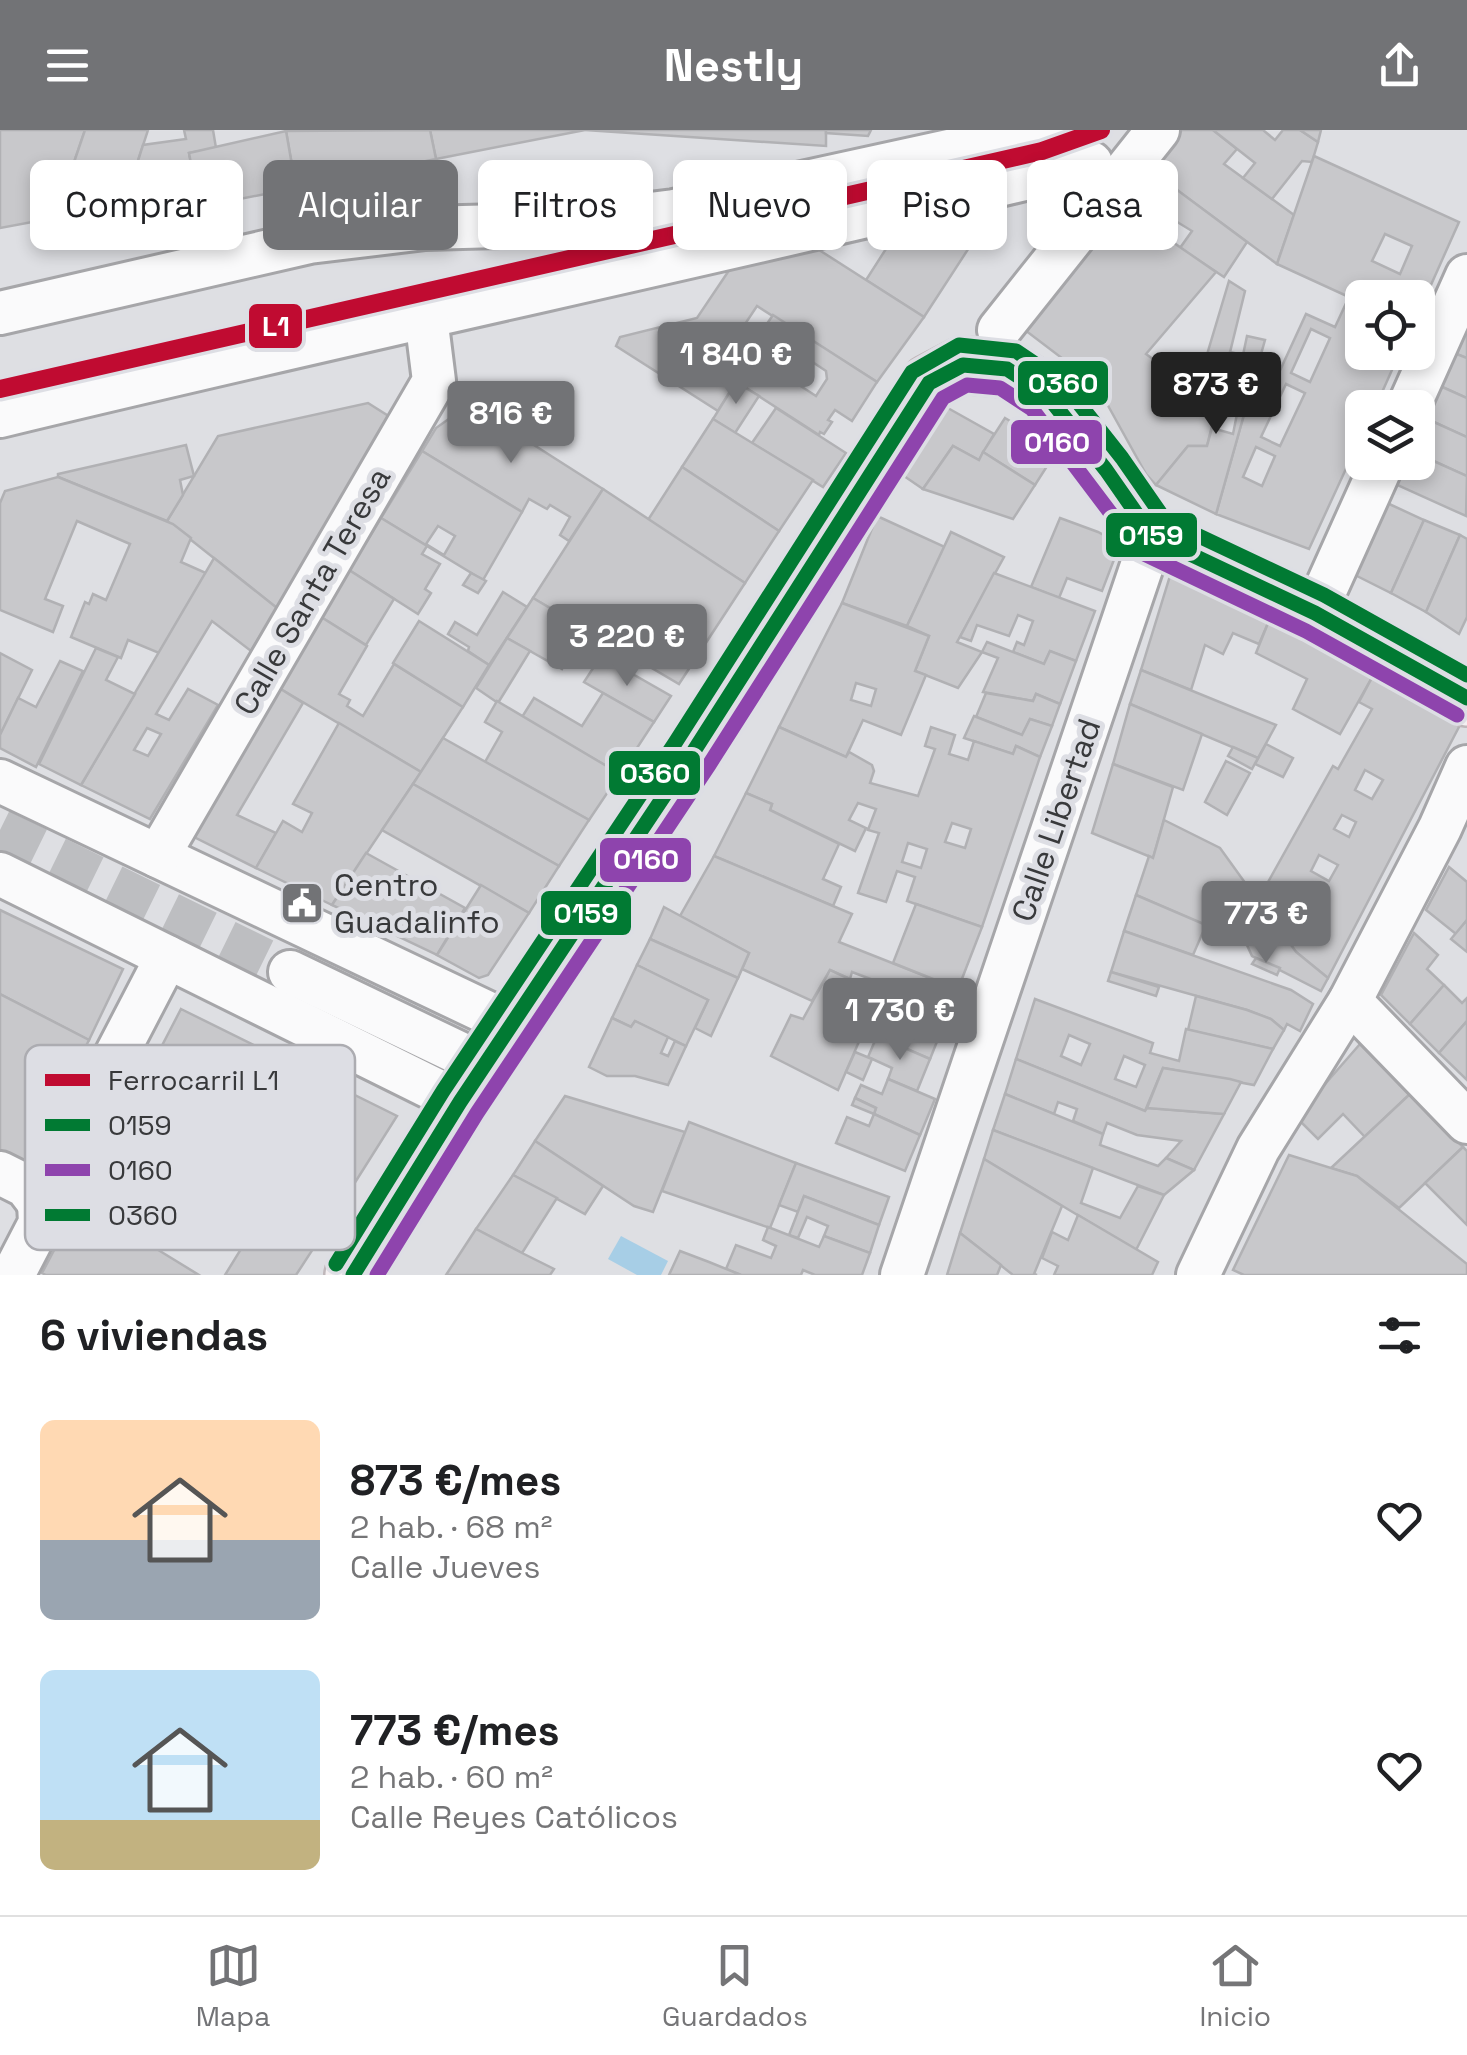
<!DOCTYPE html>
<html lang="es">
<meta charset="utf-8">
<style>
body{margin:0;font-family:"Space Grotesk",sans-serif;background:#f6f6f6;color:#202124;height:100vh;display:flex;flex-direction:column;font-size:38px;white-space:nowrap}
*{box-sizing:border-box;margin:0}
p{font-size:32px;color:#757577}
.icon{flex:none;width:55px;height:55px;fill:none;stroke:currentColor;stroke-width:2;stroke-linecap:round;stroke-linejoin:round}
.map{position:relative;height:1145px;overflow:hidden}
.sheet{display:flex;flex-direction:column;background:#fff;flex:1}
.sheet>*{flex:none}
.top-card{position:absolute;left:30px;top:30px;width:1408px;height:90px;display:flex;gap:20px}
.controls{position:absolute;left:1345px;top:150px;display:grid;gap:20px}
.controls a{display:grid;place-items:center;width:90px;height:90px;border-radius:15px;background:#fff;box-shadow:0 5px 15px #0003;font-size:50px}
.price{position:absolute;translate:-50% -85px;padding:0 22px;border-radius:10px;background:#727376;color:#fff;font-size:32px;line-height:65px;filter:drop-shadow(0 2px 5px #0008)}
.price::after{content:'';position:absolute;left:50%;top:60px;width:30px;height:22px;margin-left:-15px;background:inherit;clip-path:polygon(0 0,100% 0,50% 100%)}
.price.on{background:#222;color:#fff}
ul{padding:0;list-style:none}
li{display:flex;align-items:center;gap:30px;height:250px;padding:0 40px}
li span{display:grid;place-items:center;flex:none;width:280px;height:200px;border-radius:15px;color:#555}
li>.icon{margin-inline-start:auto}
span .icon{width:120px;height:120px;fill:#fffc;stroke-width:1}
li b{font-size:42px}
h2{display:flex;justify-content:space-between;align-items:center;height:120px;padding:0 40px;font-size:42px}
.tag{padding:0 35px;border-radius:15px;background:#fff;box-shadow:0 5px 15px #0003;font-size:35px;line-height:90px}
.tag.on{background:#727376;color:#fff}
header{display:flex;justify-content:space-between;align-items:center;height:130px;padding:0 40px;background:#727376;color:#fff;font-size:45px;font-weight:700}
.tab-bar{display:flex;justify-content:space-around;align-items:center;height:140px;border-top:2px solid #e0e0e0;background:#fff;font-size:28px;color:#757577}
.tab-bar a{display:grid;justify-items:center;gap:5px}
.tab-bar .on{color:#727376}
.map>svg:first-child{display:block}
</style>
<header><svg class="icon" aria-label="menu" viewBox="0 0 24 24"><path d="M4 6h16M4 12h16M4 18h16"/></svg>Nestly<svg class="icon" aria-label="share" viewBox="0 0 24 24"><path d="M12 15V3M7 8l5-5 5 5M5 13v7h14v-7"/></svg></header>
<div class="map">
<svg width="1467" height="1145" viewBox="0 0 1467 1145">
<rect width="100%" height="100%" fill="#dedfe3"/>
<polygon fill="#a7cee6" points="621,1106 668,1131 661,1145 637,1145 608,1129"/>
<g fill="#c8c8cb" stroke="#b1b1b4" stroke-width="2.5" fill-rule="evenodd">
<polygon points="0,0 85,0 68,50 52,53 59,87 0,98"/>
<polygon points="85,0 148,0 137,34 122,37 131,90 62,104 52,53 68,50"/>
<polygon points="184,0 213,0 216,18 189,23 199,77 131,90 122,37 137,34 143,15 186,9"/>
<polygon points="430,0 585,0 436,29"/>
<polygon points="430,0 436,29 296,58 286,1"/>
<polygon points="585,0 826,0 826,16"/>
<polygon points="826,0 871,0 868,6 826,3"/>
<polygon points="1182,0 1213,0 1237,19 1224,34 1294,85 1277,134 1147,38"/>
<polygon points="1213,0 1263,0 1275,10 1283,0 1300,0 1318,12 1312,32 1302,31 1272,69 1243,48 1255,33"/>
<polygon points="1300,0 1321,0 1318,12"/>
<polygon points="286,1 296,58 199,77 189,23"/>
<path d="M1314,26L1459,92L1418,184V168H1362V173L1277,134ZM1385,104L1412,116L1400,144L1372,131Z"/>
<polygon points="1141,33 1247,112 1224,147 1180,118 1192,101 1174,90 1155,111 1109,72"/>
<polygon points="950,70 987,90 924,187 866,150 911,80"/>
<polygon points="1115,77 1155,111 1161,104 1216,142 1146,224 1164,237 1160,243 1194,268 1229,151 1245,161 1207,316 1188,316 1156,355 1146,344 1096,254 1017,194"/>
<polygon points="816,118 924,187 877,252 757,176 745,194 761,203 739,237 724,229 715,242 728,252 732,249 736,252 718,281 616,216 620,207 697,188 736,130"/>
<path d="M1349,167L1362,173V222H1400L1375,278H1362V304L1309,419L1216,384L1257,238L1277,247L1306,184L1335,197ZM1311,199L1330,208L1310,252L1291,243ZM1286,254L1305,263L1280,316L1261,307ZM1256,317L1275,326L1262,356L1243,347Z"/>
<path d="M773,185L877,252L852,291L835,280L828,290L832,292L824,304L820,302L819,305L732,249L742,232L760,244L780,212L762,201ZM814,233L826,241L827,249L816,266L799,255Z"/>
<polygon points="1467,194 1467,228 1454,223"/>
<polygon points="1247,206 1265,210 1216,384 1156,355 1188,316 1207,316 1212,298 1233,304 1237,284 1216,278 1230,222 1243,225"/>
<polygon points="1454,223 1467,228 1467,268 1440,256"/>
<polygon points="736,252 759,266 735,303 713,289"/>
<polygon points="1440,256 1467,268 1467,307 1425,288"/>
<polygon points="465,271 603,359 569,411 560,405 570,387 550,375 547,379 529,369 522,382 422,321 436,298 460,281"/>
<polygon points="368,273 390,287 277,478 167,391 218,306"/>
<polygon points="946,277 994,304 979,330 953,316 923,359 901,344"/>
<polygon points="776,278 846,323 823,357 752,313"/>
<polygon points="1005,288 1058,319 1035,355 983,322"/>
<polygon points="1425,288 1467,307 1467,346 1418,324 1418,305"/>
<polygon points="713,289 813,350 779,401 682,337"/>
<polygon points="186,315 194,346 180,350 183,365 167,391 58,347 58,344"/>
<polygon points="953,316 979,330 983,322 1035,355 1013,389 923,359"/>
<path d="M422,321L522,382L483,450L381,388ZM438,396L455,406L444,425L426,414Z"/>
<polygon points="1418,324 1467,346 1466,386 1395,354 1405,332 1418,332"/>
<polygon points="682,337 779,401 745,453 648,390"/>
<polygon points="58,347 173,394 191,408 181,432 206,443 159,523 128,510 121,528 71,507 85,472 89,474 93,464 106,470 130,414 77,391 45,469 63,476 53,502 0,480 0,373 5,361"/>
<polygon points="603,359 745,453 679,554 533,468"/>
<polygon points="1387,373 1424,390 1391,463 1355,445"/>
<polygon points="877,386 945,417 907,496 842,473"/>
<polygon points="381,388 427,416 422,424 440,434 425,459 431,463 418,484 349,440"/>
<polygon points="1060,388 1098,402 1120,414 1102,461 1067,448 1059,468 1031,457"/>
<polygon points="1424,390 1460,405 1426,482 1391,463"/>
<polygon points="951,402 1004,427 957,512 982,522 958,558 915,541 929,506 907,496"/>
<polygon points="1460,405 1467,409 1467,487 1459,504 1426,482"/>
<path d="M214,428L277,478L251,521L212,491L156,584L169,590L188,559L218,575L150,689L81,655ZM147,598L161,604L148,626L134,620Z"/>
<polygon points="349,440 394,469 366,515 321,487"/>
<polygon points="471,443 486,451 478,463 463,455"/>
<polygon points="994,443 1095,481 1076,531 1050,521 1044,534 1013,522 1017,512 1024,515 1033,491 1018,485 1009,506 977,495 971,511 960,507"/>
<polygon points="1170,446 1271,486 1259,514 1233,503 1223,524 1205,515 1191,560 1141,540"/>
<polygon points="503,462 527,477 489,535 468,521 469,517 448,504 455,492 477,505"/>
<polygon points="533,468 570,490 553,515 569,526 562,539 507,508"/>
<path d="M842,473L929,506L915,541L926,545L901,605L863,590L846,627L779,597ZM856,553L876,559L871,576L851,570Z"/>
<polygon points="1271,486 1375,542 1340,604 1293,579 1307,549 1256,523"/>
<polygon points="321,487 367,516 339,564 350,570 347,576 363,586 394,534 463,577 421,642 279,558"/>
<polygon points="419,491 489,535 463,577 393,533"/>
<polygon points="507,508 530,521 498,573 476,558"/>
<polygon points="987,512 1044,534 1050,521 1076,531 1060,574 1036,564 1033,571 983,562 998,528 982,522"/>
<polygon points="96,518 118,527 106,550 135,564 81,655 39,634"/>
<polygon points="0,523 32,540 0,605"/>
<polygon points="601,526 671,566 654,592 584,552"/>
<polygon points="60,531 83,541 36,637 0,618 0,605 18,568 36,577"/>
<polygon points="1141,540 1276,595 1258,628 1130,574"/>
<path d="M1375,542L1460,595L1328,848L1296,822L1258,770L1333,636L1338,639L1372,579L1359,572ZM1365,640L1383,650L1372,669L1355,660ZM1342,685L1356,692L1349,707L1334,699ZM1319,725L1338,735L1329,751L1311,741ZM1294,770L1310,778L1301,795L1286,786Z"/>
<polygon points="279,558 303,573 237,685 276,703 256,738 190,705"/>
<polygon points="603,563 654,592 620,644 522,587 534,568 582,596"/>
<polygon points="986,563 1033,571 1036,564 1060,574 1052,596 1030,589 1022,605 976,587"/>
<polygon points="497,571 620,644 589,690 485,632 502,602 485,592"/>
<polygon points="1130,574 1202,604 1183,660 1113,634"/>
<polygon points="974,586 1022,605 1030,589 1052,596 1040,627 1016,616 1013,624 964,608"/>
<polygon points="339,593 421,642 332,775 256,738 283,691 302,702 312,683 293,674"/>
<path d="M779,597L846,627L849,622L872,635L874,641L870,653L918,666L935,619L925,616L931,597L955,605L949,624L962,628L968,630L974,611L1013,624L1016,616L1040,627L982,797L907,771L915,747L897,741L886,772L858,763L879,703L868,700L876,679L858,673L849,690L866,698L855,721L770,680L772,674L746,663ZM952,693L971,699L965,718L945,712ZM908,713L927,719L921,738L902,732Z"/>
<polygon points="443,608 589,690 559,736 413,654"/>
<polygon points="1266,614 1293,628 1283,647 1255,634"/>
<polygon points="1233,617 1258,628 1252,639 1228,626"/>
<polygon points="1226,631 1250,643 1227,685 1205,672"/>
<polygon points="1113,634 1173,657 1153,728 1092,703"/>
<polygon points="413,654 559,736 529,783 382,700"/>
<polygon points="746,663 772,674 770,680 839,714 823,749 841,757 833,776 714,726"/>
<polygon points="1164,690 1220,718 1251,761 1239,780 1244,787 1261,773 1296,822 1328,848 1321,861 1252,826 1246,813 1136,765 1149,726 1153,728"/>
<polygon points="366,723 465,778 437,825 332,775"/>
<polygon points="714,726 852,784 839,812 958,859 930,929 883,909 891,889 873,882 880,863 873,859 876,851 852,842 850,849 830,840 812,871 742,839 749,823 680,786"/>
<polygon points="1449,737 1467,752 1467,790 1456,804 1426,780"/>
<polygon points="481,755 529,783 488,845 479,848 437,825"/>
<polygon points="1136,765 1206,795 1193,825 1124,801"/>
<polygon points="916,774 982,797 958,859 893,833"/>
<polygon points="664,777 749,823 738,848 650,809"/>
<polygon points="0,780 123,839 89,910 0,864"/>
<polygon points="1467,790 1467,822 1451,809"/>
<polygon points="1124,801 1291,860 1313,874 1300,901 1287,894 1284,900 1271,889 1247,880 1111,842"/>
<polygon points="1414,803 1438,825 1427,839 1444,855 1410,894 1381,865"/>
<polygon points="650,809 738,848 711,906 695,898 708,870 637,835"/>
<polygon points="1256,828 1280,838 1277,845 1252,834"/>
<polygon points="637,835 708,870 686,916 635,891 631,897 612,888"/>
<polygon points="830,840 880,863 838,960 771,926 791,885 803,889"/>
<polygon points="1111,842 1159,857 1156,866 1108,851"/>
<polygon points="1444,855 1462,873 1467,868 1467,891 1439,923 1410,894"/>
<polygon points="0,864 89,910 24,1039 0,1027"/>
<polygon points="1196,866 1247,880 1271,889 1284,900 1273,919 1188,900"/>
<path d="M1035,869L1153,913L1150,923L1179,931L1186,899L1273,919L1254,955L1163,938L1145,981L1016,929ZM1069,905L1090,914L1081,935L1061,926ZM1124,926L1145,935L1136,957L1115,949Z"/>
<path d="M181,879L397,986L313,1119L115,1006ZM228,984L271,1004L258,1026L216,1004Z"/>
<polygon points="612,888 631,897 635,891 668,907 661,923 668,926 675,911 686,916 668,955 635,946 607,946 589,937"/>
<polygon points="1467,891 1467,950 1439,923"/>
<polygon points="877,906 930,929 917,961 888,949 892,938 868,927"/>
<polygon points="1360,914 1410,964 1365,1007 1343,984 1318,1009 1299,990 1319,961"/>
<polygon points="855,922 872,929 863,950 846,942"/>
<polygon points="1016,929 1145,981 1147,978 1224,984 1194,1040 1166,1028 1181,1011 1137,1005 1107,993 1103,1004 1073,991 1077,979 1058,972 1054,984 1005,964"/>
<polygon points="1163,938 1230,949 1241,952 1224,984 1147,978"/>
<polygon points="888,949 935,969 920,1005 874,984 876,978 855,968 861,955 882,964"/>
<polygon points="1005,964 1103,1004 1100,1015 1158,1036 1166,1028 1194,1040 1164,1065 993,1000"/>
<polygon points="1410,964 1463,1017 1399,1078 1357,1046 1331,1038"/>
<polygon points="565,966 685,1002 653,1082 634,1076 535,1011"/>
<polygon points="855,968 876,978 874,984 852,975"/>
<polygon points="874,984 920,1005 905,1041 836,1013 847,987 869,996"/>
<polygon points="689,992 796,1033 770,1098 662,1061"/>
<polygon points="993,1000 1093,1038 1081,1073 1120,1088 1138,1056 1164,1065 1136,1120 984,1029"/>
<polygon points="535,1011 603,1056 585,1084 513,1045"/>
<polygon points="1463,1017 1467,1021 1467,1095 1425,1053"/>
<polygon points="1289,1025 1357,1046 1467,1134 1467,1145 1244,1145 1233,1140"/>
<polygon points="984,1029 1062,1076 1034,1144 1037,1145 1013,1145 960,1103"/>
<polygon points="796,1033 889,1067 879,1095 804,1066 798,1082 779,1075"/>
<polygon points="513,1045 557,1068 522,1123 476,1099"/>
<polygon points="804,1066 879,1095 870,1123 824,1106 828,1096 807,1087 798,1108 789,1105"/>
<polygon points="79,1073 155,1118 199,1145 46,1145 42,1143"/>
<polygon points="238,1073 313,1119 296,1145 225,1145 246,1111 224,1097"/>
<polygon points="1078,1085 1158,1132 1152,1145 1054,1145 1058,1136 1042,1128 1052,1102 1068,1110"/>
<polygon points="768,1097 819,1117 824,1106 870,1123 862,1145 815,1145 803,1140 801,1145 741,1145 726,1139 736,1115 771,1128 776,1116 763,1110"/>
<polygon points="476,1099 522,1123 554,1139 550,1145 446,1145"/>
<polygon points="960,1103 1001,1135 997,1145 947,1145"/>
<polygon points="680,1121 709,1132 741,1145 669,1145"/>
</g>
<g fill="none" stroke-linecap="round" stroke-linejoin="round">
<polyline stroke="#bdbec1" stroke-width="42" stroke-dasharray="42 21" stroke-linecap="butt" points="0,700 290,842"/>
<g stroke="#a6a6a9" stroke-width="48">
<g id="minor">
<polyline points="0,183 309,112 425,98 570,94 674,81 1045,0"/>
<polyline points="999,200 1158,0"/>
<polyline points="1408,278 1467,146"/>
<path d="M0,286C363,198 728,121 1091,33"/>
<polyline points="1315,483 1383,332"/>
<polyline points="0,651 511,894"/>
<polyline points="158,726 434,251 426,187"/>
<polyline points="0,744 460,972"/>
<polyline points="290,842 484,935"/>
<polyline points="1350,871 1467,992"/>
<polyline points="0,1043 26,1056 39,1073"/>
<polyline points="13,1145 40,1093 39,1073 167,827"/>
<polyline points="902,1145 1152,406"/>
<polyline points="1198,1145 1258,1019 1350,871 1440,698 1467,637"/>
</g>
</g>
<g stroke="#bfb7ba" stroke-width="60">
<polyline id="major" points="353,1145 460,972 692,624 929,253 963,235 1007,239 1046,264 1106,340 1152,406 1315,483 1467,568"/>
</g>
<use href="#minor" stroke="#fafafb" stroke-width="42"/>
<use href="#major" stroke="#f4eff1" stroke-width="55"/>
<g stroke="#dddee4" stroke-width="22">
<polyline id="bus-1" points="353,1145 460,972 692,624 929,253 963,235 1007,239 1046,264 1106,340 1152,406 1315,483 1467,568"/>
</g>
<g stroke="#dddee4" stroke-width="22">
<polyline id="bus-2" points="377,1145 477,983 709,635 943,268 967,255 1000,258 1032,279 1140,422 1306,501 1457,585"/>
</g>
<g stroke="#dddee4" stroke-width="22">
<polyline id="bus-3" points="336,1134 443,961 675,613 912,242 959,215 1016,221 1062,252 1122,328 1165,390 1324,465 1467,545"/>
</g>
<use href="#bus-1" stroke="#017a33" stroke-width="15"/>
<use href="#bus-2" stroke="#8e44ad" stroke-width="15"/>
<use href="#bus-3" stroke="#017a33" stroke-width="15"/>
<g stroke="#dddee4" stroke-width="25">
<polyline id="rail-1" points="0,259 1042,21 1101,0"/>
</g>
<use href="#rail-1" stroke="#c00b31" stroke-width="18"/>
</g>
<defs>
<g id="civic-square" transform="scale(2.25)"><rect x="-9" y="-9" width="18" height="18" rx="4" fill="#727376" stroke="#dddee4"/><path d="M-.6-6.5H3V-4.5H.6V-3L4-1V1h2V6H-6V1h2V-1L-.6-3ZM-1.2 2.5V6h2.4V2.5Z" fill="#fff"/></g>
</defs>
<g fill-rule="evenodd">
<use href="#civic-square" x="302" y="773"/>
</g>
<g text-anchor="middle" stroke-width="10" stroke-linejoin="round" paint-order="stroke">
<g font-size="32" fill="#38393b" stroke="#dddee4">
<text transform="translate(312 461) rotate(-60)" y="11">Calle Santa Teresa</text>
<text transform="translate(1056 690) rotate(-71)" y="11">Calle Libertad</text>
</g>
<g font-size="32" fill="#38393b" stroke="#dddee4" text-anchor="start">
<text x="334" y="766">Centro<tspan x="334" dy="37">Guadalinfo</tspan></text>
</g>
</g>
<rect x="25" y="915" width="330" height="205" rx="15" fill="#dddee4" stroke="#acacb1" stroke-width="2.5"/>
<rect x="45" y="944" width="45" height="12" fill="#c00b31"/>
<rect x="45" y="989" width="45" height="12" fill="#017a33"/>
<rect x="45" y="1034" width="45" height="12" fill="#8e44ad"/>
<rect x="45" y="1079" width="45" height="12" fill="#017a33"/>
<g font-size="28" fill="#38393b">
<text x="108" y="960">Ferrocarril L1</text>
<text x="108" y="1005">0159</text>
<text x="108" y="1050">0160</text>
<text x="108" y="1095">0360</text>
</g>
<g stroke="#dddee4" stroke-width="4">
<rect x="247" y="172" width="57" height="48" rx="10" fill="#c00b31"/>
<rect x="1016" y="229" width="94" height="48" rx="10" fill="#017a33"/>
<rect x="1009" y="288" width="95" height="48" rx="10" fill="#8e44ad"/>
<rect x="1104" y="381" width="95" height="48" rx="10" fill="#017a33"/>
<rect x="607" y="619" width="95" height="48" rx="10" fill="#017a33"/>
<rect x="598" y="706" width="95" height="48" rx="10" fill="#8e44ad"/>
<rect x="539" y="759" width="94" height="48" rx="10" fill="#017a33"/>
</g>
<g font-size="28" text-anchor="middle" font-weight="bold" fill="#fff">
<text x="276" y="206">L1</text>
<text x="1063" y="263">0360</text>
<text x="1057" y="322">0160</text>
<text x="1151" y="415">0159</text>
<text x="655" y="653">0360</text>
<text x="646" y="739">0160</text>
<text x="586" y="793">0159</text>
</g>
</svg>
<div class="controls">
<a><svg class="icon" aria-label="locate" viewBox="0 0 24 24"><circle cx="12" cy="12" r="6"/><path d="M12 2v4M12 18v4M2 12h4M18 12h4"/></svg></a>
<a><svg class="icon" aria-label="layers" viewBox="0 0 24 24"><path d="M12 4l9 5-9 5-9-5zM3 14l9 5 9-5"/></svg></a>
</div>
<b class="price" style="left:736px;top:277px">1 840 €</b>
<b class="price on" style="left:1216px;top:307px">873 €</b>
<b class="price" style="left:511px;top:336px">816 €</b>
<b class="price" style="left:627px;top:559px">3 220 €</b>
<b class="price" style="left:1266px;top:836px">773 €</b>
<b class="price" style="left:900px;top:933px">1 730 €</b>
<div class="top-card">
<a class="tag">Comprar</a>
<a class="tag on">Alquilar</a>
<a class="tag">Filtros</a>
<a class="tag">Nuevo</a>
<a class="tag">Piso</a>
<a class="tag">Casa</a>
</div>
</div>
<section class="sheet">
<h2>6 viviendas<svg class="icon" aria-label="filters" viewBox="0 0 24 24"><path d="M4 7h16M4 17h16"/><circle cx="9" cy="7" r="2"/><circle cx="15" cy="17" r="2"/></svg></h2>
<ul>
<li><span style="background:linear-gradient(#ffd9b3 60%,#9aa5b1 0)"><svg class="icon" aria-label="home" viewBox="0 0 24 24"><path d="M3 11l9-7 9 7M6 9v11h12V9"/></svg></span><div><b>873 €/mes</b><p>2 hab. · 68 m²</p><p>Calle Jueves</p></div><svg class="icon" aria-label="heart" viewBox="0 0 24 24"><path d="M12 20l-8-8c-3-5 5-10 8-4 3-6 11-1 8 4z"/></svg></li>
<li><span style="background:linear-gradient(#bfe0f5 75%,#c2b280 0)"><svg class="icon" aria-label="home" viewBox="0 0 24 24"><path d="M3 11l9-7 9 7M6 9v11h12V9"/></svg></span><div><b>773 €/mes</b><p>2 hab. · 60 m²</p><p>Calle Reyes Católicos</p></div><svg class="icon" aria-label="heart" viewBox="0 0 24 24"><path d="M12 20l-8-8c-3-5 5-10 8-4 3-6 11-1 8 4z"/></svg></li>
</ul>
</section>
<nav class="tab-bar">
<a class="on"><svg class="icon" aria-label="map" viewBox="0 0 24 24"><path d="M3 6l6-2 6 2 6-2v14l-6 2-6-2-6 2zM9 4v14M15 6v14"/></svg>Mapa</a>
<a><svg class="icon" aria-label="saved" viewBox="0 0 24 24"><path d="M7 4h10v16l-5-4-5 4z"/></svg>Guardados</a>
<a><svg class="icon" aria-label="home" viewBox="0 0 24 24"><path d="M3 11l9-7 9 7M6 9v11h12V9"/></svg>Inicio</a>
</nav>
